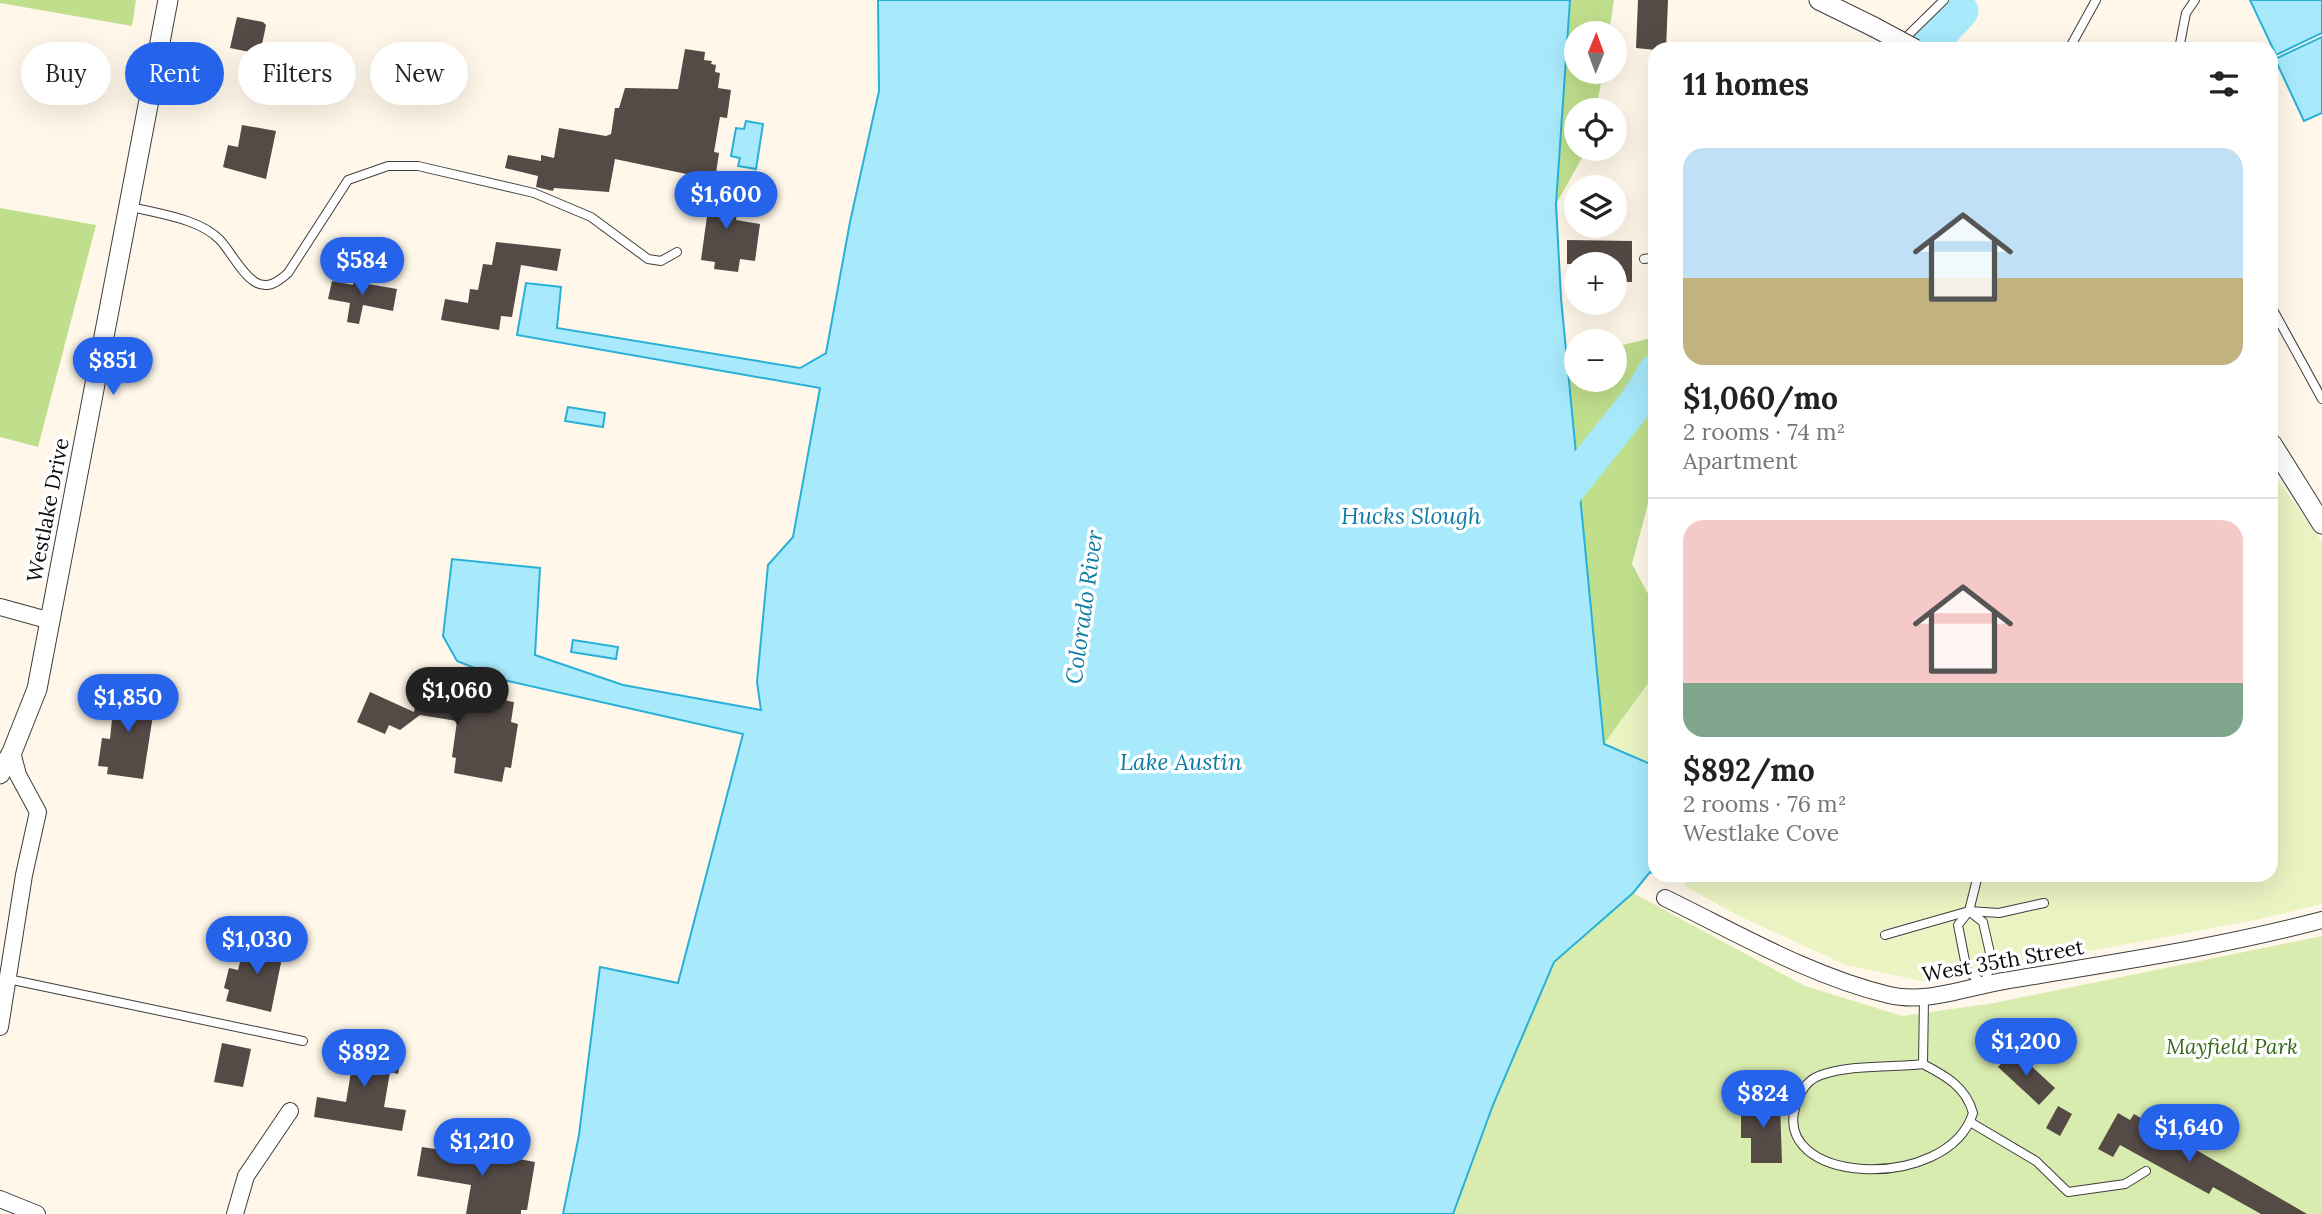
<!DOCTYPE html>
<meta charset="utf-8">
<style>
body{margin:0;font-family:Lora,serif;background:#f2f2f2;color:#222;height:100vh;display:flex;flex-direction:column;font-size:26px;white-space:nowrap}
*{box-sizing:border-box;margin:0}
p{font-size:23px;color:#767676}
.icon{flex:none;width:38px;height:38px;fill:none;stroke:currentColor;stroke-width:2;stroke-linecap:round;stroke-linejoin:round}
.map{position:relative;flex:1;overflow:hidden}
.drawer{position:absolute;left:1648px;top:42px;width:630px;height:840px;display:flex;flex-direction:column;background:#fff;border-radius:21px;box-shadow:0 7px 28px #0002}
.drawer>*{flex:none}
.banner{position:absolute;left:21px;top:42px;width:665px;height:63px;display:flex;gap:14px}
.needle{width:46px;rotate:1deg}
.tools{position:absolute;left:1564px;top:21px;display:grid;gap:14px}
.tools a{display:grid;place-items:center;width:63px;height:63px;border-radius:50%;background:#fff;box-shadow:0 7px 28px #0002;font-size:35px}
.price{position:absolute;translate:-50% -60px;padding:0 16px;border-radius:24px;background:#2563eb;color:#fff;font-size:23px;line-height:46px;filter:drop-shadow(0 2px 4px #0008)}
.price::after{content:'';position:absolute;left:50%;top:42px;width:21px;height:16px;margin-left:-10px;background:inherit;clip-path:polygon(0 0,100% 0,50% 100%)}
.price.selected{background:#222;color:#fff}
ul{padding:0;list-style:none}
li{display:grid;align-content:center;gap:14px;height:371px;padding:0 35px}
li+li{border-top:2px solid #e0e0e0}
li span{display:grid;place-items:center;height:217px;border-radius:21px;color:#555}
li>.icon{margin-inline-start:auto}
span .icon{width:126px;height:126px;fill:#fffc;stroke-width:1}
li b{font-size:30px}
h2{display:flex;justify-content:space-between;align-items:center;height:84px;padding:0 35px;font-size:30px}
.tag{padding:0 24px;border-radius:32px;background:#fff;box-shadow:0 7px 28px #0002;font-size:24px;line-height:63px}
.tag.selected{background:#2563eb;color:#fff}
.map>svg:first-child{display:block}
</style>
<div class="map">
<svg width="2322" height="1214" viewBox="0 0 2322 1214">
<rect width="100%" height="100%" fill="#fff7e9"/>
<polygon fill="#d9ecaf" points="1633,893 1805,986 1902,1016 1994,1003 2322,936 2322,1214 1453,1214 1493,1105 1554,962"/>
<g fill="#bfdf8d">
<polygon points="0,0 136,0 132,26 0,3"/>
<polygon points="1570,0 1614,0 1609,33 1577,33 1577,72 1603,72 1596,110 1577,110 1577,149 1587,149 1556,204"/>
<polygon points="0,208 96,225 38,447 0,437"/>
<polygon points="1655,337 1655,491 1650,496 1632,564 1655,607 1655,674 1604,744 1567,359 1577,357 1577,380 1615,380 1615,347"/>
</g>
<g fill="#eaf3c2">
<polygon points="2272,472 2322,542 2322,904 2260,919 1926,982 1846,965 1737,915 1685,886 1689,875 2272,875"/>
<polygon points="1655,674 1655,766 1604,744"/>
</g>
<g fill="#a8eafc" stroke="#29b0d9" stroke-width="2">
<polygon points="878,0 1570,0 1556,204 1561,298 1604,744 1655,766 1655,874 1650,872 1633,893 1554,962 1493,1105 1453,1214 563,1214 579,1135 600,967 678,983 743,734 504,680 457,661 443,636 452,559 540,568 535,655 623,685 761,710 757,682 768,565 793,537 820,388 517,335 526,283 561,287 557,328 800,368 826,353 850,222 879,91"/>
<polygon points="2250,0 2322,0 2322,33 2276,55"/>
<polygon points="2322,37 2322,113 2304,121 2275,59"/>
<polygon points="746,121 763,124 756,169 738,166 740,158 731,156 736,128 744,129"/>
<polygon points="568,407 605,413 603,427 565,421"/>
<polygon points="573,640 618,647 616,659 571,652"/>
</g>
<g fill="none" stroke-linecap="round" stroke-linejoin="round">
<polyline stroke="#29b0d9" stroke-width="6" points="1950,0 1961,11"/>
<g stroke="#a8eafc" stroke-width="35">
<polyline points="1926,49 1961,11"/>
<polyline points="1545,510 1557,502 1636,403 1656,371"/>
</g>
</g>
<g fill="#544a46">
<polygon points="1638,0 1668,0 1666,49 1656,46 1656,50 1636,48"/>
<polygon points="237,17 263,22 266,25 260,54 230,48"/>
<polygon points="685,49 705,52 704,60 712,61 711,64 716,65 715,72 720,73 718,88 731,90 727,118 720,117 714,152 719,153 715,180 615,159 609,192 554,188 553,191 536,187 538,176 505,168 508,155 541,161 541,155 554,158 559,128 606,136 611,134 615,108 619,108 625,88 678,89"/>
<polygon points="242,125 276,131 266,179 223,167 228,145 238,147"/>
<polygon points="702,183 719,185 718,192 732,194 731,203 738,204 736,220 760,224 755,261 740,259 738,272 714,269 715,262 701,260 708,209 698,208"/>
<polygon points="1567,240 1632,241 1632,282 1615,282 1615,264 1567,264"/>
<polygon points="496,242 561,249 557,271 521,265 512,317 501,316 499,330 441,320 445,299 468,303 470,289 478,290 483,264 492,265"/>
<polygon points="354,275 369,278 368,284 397,289 393,311 363,305 359,324 347,322 350,303 328,299 332,281 353,285"/>
<polygon points="121,682 145,684 142,708 154,709 143,779 107,774 108,767 98,766 102,738 110,739 114,699 119,699"/>
<polygon points="426,687 514,702 511,722 518,724 511,768 505,767 502,782 454,773 456,758 452,757 457,721 420,715 400,730 389,725 385,734 357,722 370,692 414,712 418,688 425,690"/>
<polygon points="260,934 285,943 271,1012 226,1001 229,990 224,988 229,968 238,970 241,958 253,961"/>
<polygon points="336,1042 402,1054 398,1074 390,1072 384,1107 406,1110 402,1131 314,1117 317,1097 346,1102 352,1066 332,1063"/>
<polygon points="222,1043 251,1049 243,1087 214,1082"/>
<polygon points="2014,1050 2055,1088 2039,1105 1998,1067"/>
<polygon points="1741,1101 1780,1102 1782,1163 1751,1163 1751,1138 1741,1138"/>
<polygon points="2058,1106 2072,1114 2060,1136 2046,1128"/>
<polygon points="2118,1113 2130,1120 2134,1114 2307,1214 2261,1214 2213,1187 2209,1194 2120,1145 2113,1157 2098,1149"/>
<polygon points="422,1147 449,1151 450,1148 471,1150 535,1162 527,1210 521,1210 521,1214 466,1214 471,1185 417,1176"/>
</g>
<g fill="none" stroke-linecap="round" stroke-linejoin="round">
<g stroke="#3e3e3e" stroke-width="10">
<g id="service">
<polyline points="1894,49 1944,0"/>
<polyline points="2069,49 2096,0"/>
<polyline points="2179,49 2186,13 2195,0"/>
<path d="M128,206C157,214 199,218 220,240C231,252 241,273 255,282C268,290 279,281 288,273L348,180L388,166H418L534,193L591,217L648,259L661,261L677,252"/>
<polyline points="1644,259 1656,257"/>
<polyline points="2272,308 2322,399"/>
<polygon points="1969,911 1983,922 1992,962 1984,984 1967,971 1958,925"/>
<polyline points="1969,911 1978,875"/>
<polyline points="1885,935 1969,911 1999,913 2044,903"/>
<polyline points="8,979 303,1041"/>
<path d="M1923,1064C1946,1076 1966,1087 1973,1113C1948,1194 1765,1185 1797,1102C1801,1090 1809,1079 1821,1075C1852,1064 1891,1068 1923,1064L1924,998"/>
<polyline points="1970,1122 2036,1161 2068,1192 2125,1184 2146,1171"/>
</g>
</g>
<g stroke="#3e3e3e" stroke-width="18">
<g id="minor">
<polyline points="0,607 51,621"/>
<path d="M1665,898C1737,933 1810,976 1889,995C1926,1004 1967,987 2004,981C2110,963 2217,948 2322,920"/>
<polyline points="0,1027 24,875 38,812 18,775 12,752"/>
<polyline points="0,1199 37,1214"/>
<polyline points="235,1214 246,1176 290,1111"/>
</g>
</g>
<g stroke="#3e3e3e" stroke-width="21">
<g id="tertiary">
<polyline points="1819,0 1874,27"/>
<polyline points="2272,444 2322,524"/>
<polyline points="0,774 12,752 37,689 168,0"/>
</g>
</g>
<use href="#service" stroke="#fff" stroke-width="8"/>
<use href="#minor" stroke="#fff" stroke-width="16"/>
<use href="#tertiary" stroke="#fff" stroke-width="19"/>
<g stroke="#3e3e3e" stroke-width="21" stroke-linecap="butt">
<polyline id="tertiary-bridge" points="1874,27 1915,49"/>
</g>
<use href="#tertiary-bridge" stroke="#fff" stroke-width="19"/>
</g>
<g text-anchor="middle" stroke-width="7" stroke-linejoin="round" paint-order="stroke">
<g font-size="21" fill="#0b0b0b" stroke="#fff">
<text transform="translate(48 510) rotate(-79)" y="7">Westlake Drive</text>
<text transform="translate(2003 961) rotate(-10)" y="7">West 35th Street</text>
</g>
<g font-size="21" font-style="italic" fill="#356717" stroke="#fff">
<text x="2232" y="1054">Mayfield Park</text>
</g>
<g font-size="23" font-style="italic" fill="#0b7ca6" stroke="#fff">
<text x="1411" y="524">Hucks Slough</text>
<text transform="translate(1084 607) rotate(-82)" y="8">Colorado River</text>
<text x="1181" y="770">Lake Austin</text>
</g>
</g>
</svg>
<div class="tools">
<a><svg class="needle" viewBox="-14 -14 28 28"><path d="M0-13l5 13h-10z" fill="#e53935"/><path d="M0 13l5-13h-10z" fill="#767676"/></svg></a>
<a><svg class="icon" aria-label="locate" viewBox="0 0 24 24"><circle cx="12" cy="12" r="6"/><path d="M12 2v4M12 18v4M2 12h4M18 12h4"/></svg></a>
<a><svg class="icon" aria-label="layers" viewBox="0 0 24 24"><path d="M12 4l9 5-9 5-9-5zM3 14l9 5 9-5"/></svg></a>
<a>+</a>
<a>−</a>
</div>
<b class="price" style="left:726px;top:231px">$1,600</b>
<b class="price" style="left:362px;top:297px">$584</b>
<b class="price" style="left:113px;top:397px">$851</b>
<b class="price selected" style="left:457px;top:727px">$1,060</b>
<b class="price" style="left:128px;top:734px">$1,850</b>
<b class="price" style="left:257px;top:976px">$1,030</b>
<b class="price" style="left:2026px;top:1078px">$1,200</b>
<b class="price" style="left:364px;top:1089px">$892</b>
<b class="price" style="left:1763px;top:1130px">$824</b>
<b class="price" style="left:2189px;top:1164px">$1,640</b>
<b class="price" style="left:482px;top:1178px">$1,210</b>
<div class="banner">
<a class="tag">Buy</a>
<a class="tag selected">Rent</a>
<a class="tag">Filters</a>
<a class="tag">New</a>
</div>
<section class="drawer">
<h2>11 homes<svg class="icon" aria-label="filters" viewBox="0 0 24 24"><path d="M4 7h16M4 17h16"/><circle cx="9" cy="7" r="2"/><circle cx="15" cy="17" r="2"/></svg></h2>
<ul>
<li><span style="background:linear-gradient(#bfe0f5 60%,#c2b280 0)"><svg class="icon" aria-label="home" viewBox="0 0 24 24"><path d="M3 11l9-7 9 7M6 9v11h12V9"/></svg></span><div><b>$1,060/mo</b><p>2 rooms · 74 m²</p><p>Apartment</p></div></li>
<li><span style="background:linear-gradient(#f6c9c9 75%,#7fa58c 0)"><svg class="icon" aria-label="home" viewBox="0 0 24 24"><path d="M3 11l9-7 9 7M6 9v11h12V9"/></svg></span><div><b>$892/mo</b><p>2 rooms · 76 m²</p><p>Westlake Cove</p></div></li>
</ul>
</section>
</div>
